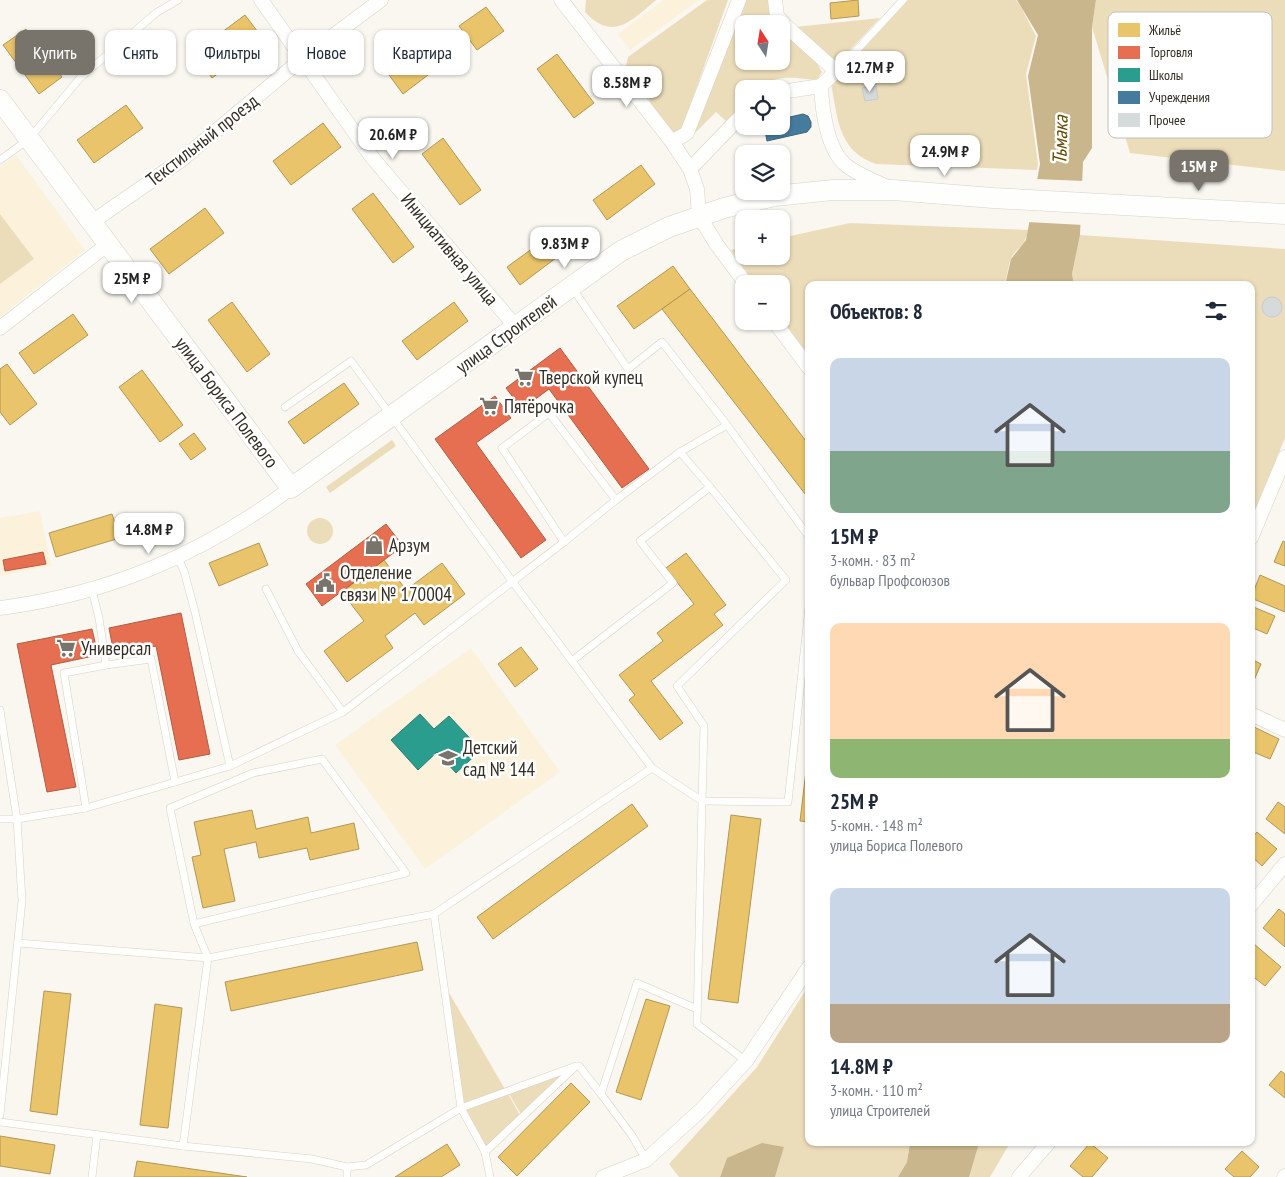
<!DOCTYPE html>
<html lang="ru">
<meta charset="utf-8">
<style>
body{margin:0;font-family:"PT Sans Narrow",sans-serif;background:#f6f6f7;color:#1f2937;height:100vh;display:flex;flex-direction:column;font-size:19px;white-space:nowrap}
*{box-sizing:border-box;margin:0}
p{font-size:16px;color:#747a83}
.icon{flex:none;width:28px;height:28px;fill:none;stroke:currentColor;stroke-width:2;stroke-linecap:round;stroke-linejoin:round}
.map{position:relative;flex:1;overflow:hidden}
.details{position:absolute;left:805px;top:281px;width:450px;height:865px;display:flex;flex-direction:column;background:#fff;border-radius:10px;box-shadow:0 1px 4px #0004}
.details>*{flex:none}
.hud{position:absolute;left:15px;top:30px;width:475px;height:45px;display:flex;gap:10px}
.needle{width:32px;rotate:348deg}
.buttons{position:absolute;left:735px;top:15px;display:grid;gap:10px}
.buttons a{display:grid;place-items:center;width:55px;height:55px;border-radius:10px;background:#fff;box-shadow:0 1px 4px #0004;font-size:25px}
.price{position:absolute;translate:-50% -42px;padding:0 11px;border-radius:10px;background:#fff;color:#222;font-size:16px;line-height:32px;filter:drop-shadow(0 1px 2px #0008)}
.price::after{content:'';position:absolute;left:50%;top:30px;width:15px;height:11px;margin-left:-8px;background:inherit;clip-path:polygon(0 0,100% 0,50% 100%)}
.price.on{background:#78746b;color:#fff}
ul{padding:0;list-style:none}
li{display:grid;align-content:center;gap:10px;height:265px;padding:0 25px}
li span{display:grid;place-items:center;height:155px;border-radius:10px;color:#555}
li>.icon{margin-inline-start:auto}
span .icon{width:90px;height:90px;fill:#fffc;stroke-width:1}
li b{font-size:21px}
h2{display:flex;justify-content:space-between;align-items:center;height:60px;padding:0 25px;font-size:21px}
.chip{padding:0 18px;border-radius:10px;background:#fff;box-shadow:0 1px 4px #0004;font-size:18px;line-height:45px}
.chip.on{background:#78746b;color:#fff}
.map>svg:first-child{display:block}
</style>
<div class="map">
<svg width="1285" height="1177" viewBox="0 0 1285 1177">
<rect width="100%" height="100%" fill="#f9f7f0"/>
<g fill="#fcf2db">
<polygon points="664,0 699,0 630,50 618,34"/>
<polygon points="16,155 85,250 0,317 0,167"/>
<polygon points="40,511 51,566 0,576 0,518"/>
<polygon points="471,648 560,772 425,869 335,745"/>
</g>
<g fill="#ecddba">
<path d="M586,0H656C631,21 613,42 585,12Z"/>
<polygon points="707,0 728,0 682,128 673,134 651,104 645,85 626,67 628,57"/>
<path d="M742,0H769L779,24H744V61H781V26L811,53L822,72L817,80C804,79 790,76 777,79C762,84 762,89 744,89V103L726,121L716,112L694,134Z"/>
<path d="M908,0H1016L1021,7L1036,36L1026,74L1038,164L1037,170L876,164C838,151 838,119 831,84Z"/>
<polygon points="1096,0 1285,0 1285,171 1130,153 1092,27"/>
<polygon points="880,18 834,67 795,27"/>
<polygon points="0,214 34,259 0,284"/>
<path d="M850,223L1028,230C1025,249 1015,247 1010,261C1007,269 1008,278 1003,285H809V356L781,319V284H755L731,250L744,247V256H781V238Z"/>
<polygon points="1080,235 1285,249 1285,438 1251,519 1251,285 1074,285 1072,274"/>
<polygon points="392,440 396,446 330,493 326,487"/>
<circle cx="320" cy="531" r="13"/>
<polygon points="444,984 506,1091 462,1107"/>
<polygon points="809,985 809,1142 910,1143 907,1162 898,1177 775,1177 784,1147 727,1158 720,1177 679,1177 669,1164 757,1067"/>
<polygon points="570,1070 522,1116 508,1092"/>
<polygon points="507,1092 521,1117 485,1151 462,1109"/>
<polygon points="979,1143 1010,1143 990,1177 969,1177 973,1157"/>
</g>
<g fill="#c9b68c">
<polygon points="1017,0 1096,0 1092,27 1092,148 1083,162 1080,235 1072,274 1074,285 1003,285 1006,281 1011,259 1026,240 1040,164 1028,76 1038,35"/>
<polygon points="762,1143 784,1147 775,1177 720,1177 727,1158"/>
<polygon points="910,1143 910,1142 979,1143 969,1177 898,1177 907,1162"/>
</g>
<polygon fill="#f9f7f0" points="1035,179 1085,181 1083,225 1027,222"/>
<g fill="#e9c46a" stroke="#b29755">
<polygon points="858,0 859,16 831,19 830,3"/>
<polygon points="486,7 504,31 477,50 459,26"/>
<polygon points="245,15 264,40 212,78 194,53"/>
<polygon points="26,29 62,77 39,94 3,45"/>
<polygon points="557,54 594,103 574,118 537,69"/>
<polygon points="414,56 428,75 403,94 389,75"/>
<polygon points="126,105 143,128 94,163 77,140"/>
<polygon points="323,123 341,147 291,185 273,161"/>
<polygon points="443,138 481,190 460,205 422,154"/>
<polygon points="641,165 655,184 607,220 593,200"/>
<polygon points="373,193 414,247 393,263 352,209"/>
<polygon points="205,208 224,233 169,274 150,249"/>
<polygon points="555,232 568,249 520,285 507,267"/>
<polygon points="673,266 690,289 634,329 617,306"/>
<polygon points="690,289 809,445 809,499 662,309"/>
<polygon points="232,302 270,354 247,372 208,320"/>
<polygon points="454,302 468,321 417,360 402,341"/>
<polygon points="73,314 88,335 34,374 19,353"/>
<polygon points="7,364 37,404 10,425 0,412 0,369"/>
<polygon points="142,370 183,425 160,442 119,387"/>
<polygon points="344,383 359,404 304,444 288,422"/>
<polygon points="194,433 206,449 191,460 179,444"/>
<polygon points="112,514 120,538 56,557 49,533"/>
<polygon points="1283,541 1285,542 1285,566 1274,562"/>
<polygon points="259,543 268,565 219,586 209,563"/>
<polygon points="686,553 726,605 714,614 723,625 651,681 683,723 660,740 629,700 635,695 619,675 663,641 657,633 694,604 666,568"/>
<polygon points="384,560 406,590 442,563 465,594 424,625 415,613 385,636 393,648 347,682 324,651 364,621 342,592"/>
<polygon points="1260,575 1285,586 1285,612 1251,598"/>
<polygon points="1251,606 1275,616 1267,634 1251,627"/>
<polygon points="521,647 538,669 515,687 498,664"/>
<polygon points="1251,659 1261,664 1252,685 1251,684"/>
<polygon points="1254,727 1279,739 1270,759 1251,751 1251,733"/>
<polygon points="809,746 809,822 800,821"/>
<polygon points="1278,802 1285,807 1285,834 1266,819"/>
<polygon points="632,804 648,826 493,939 477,917"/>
<polygon points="252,810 256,829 308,817 311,833 354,823 359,849 310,860 307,848 259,858 256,842 224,849 235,901 203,908 192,857 201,855 194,822"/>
<polygon points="731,815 761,819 738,1003 708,999"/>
<polygon points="1257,832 1277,849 1262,866 1251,856 1251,839"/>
<polygon points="1279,909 1285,914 1285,947 1263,928"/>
<polygon points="417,942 423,970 231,1011 225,982"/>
<polygon points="1254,944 1281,967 1265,986 1251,975 1251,947"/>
<polygon points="44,991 71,994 57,1115 30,1111"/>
<polygon points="646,999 670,1006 641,1100 616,1092"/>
<polygon points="155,1004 182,1008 168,1128 140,1125"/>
<polygon points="1281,1071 1285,1074 1285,1098 1269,1085"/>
<polygon points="571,1083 590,1102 517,1176 498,1157"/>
<polygon points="0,1136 55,1145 50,1174 0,1166"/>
<polygon points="1090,1143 1108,1158 1092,1177 1083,1177 1070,1166"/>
<polygon points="447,1144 460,1165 441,1177 395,1177"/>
<polygon points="1242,1151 1259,1167 1250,1177 1234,1177 1225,1169"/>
<polygon points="137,1161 247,1177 134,1177"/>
</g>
<g fill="#e76f51" stroke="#b15c43">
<polygon points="560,348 649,469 622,488 549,389 522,409 506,388"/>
<polygon points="495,396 511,418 476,443 546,540 521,558 435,439"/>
<polygon points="386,524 403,546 322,606 306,584"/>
<polygon points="43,552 46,564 5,571 3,560"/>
<polygon points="181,613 210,754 179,760 156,646 114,654 109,628"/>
<polygon points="92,629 98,655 51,665 76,787 47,792 17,644"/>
</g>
<polygon fill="#2a9d8f" stroke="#2d7c6f" points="420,714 434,729 449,716 481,750 456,773 437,752 418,770 391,740"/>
<polygon fill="#457b9d" stroke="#406478" points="803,114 808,116 811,122 811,127 807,132 767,141 764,126 781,126 781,119"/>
<g fill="#d6dadb" stroke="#c6cbcb">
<polygon points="876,86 878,99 865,101 862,88"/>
<circle cx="1272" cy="307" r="10"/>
</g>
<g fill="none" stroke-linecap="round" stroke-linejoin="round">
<g stroke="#d6d2c8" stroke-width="8">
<g id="service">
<polyline points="836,71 852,55 903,0"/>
<polyline points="0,160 29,139 80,78 156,13 178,0"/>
<polyline points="573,289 628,369 662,342 727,425 809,537"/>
<polyline points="285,407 351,361 512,581 652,768 702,801 697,1024 746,1061"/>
<polyline points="710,487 786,580 677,686 704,726 702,801 788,802 809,606"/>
<polyline points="564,542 502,448 549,413 616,500"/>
<polyline points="178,558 184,571 195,612 230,766"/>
<polyline points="266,589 298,651 343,712"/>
<polyline points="92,590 99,618 106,665 151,659 175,782"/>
<polyline points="573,660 673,583 640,541 710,487 680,452"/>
<polyline points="0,710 17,819 22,900 0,1115"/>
<polyline points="86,808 64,673 106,665"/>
<polyline points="0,819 17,819 86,808 230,766 343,712 564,542 616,500 680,452 727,425"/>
<polyline points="434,914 652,768"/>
<polyline points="18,943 208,958 194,924 170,808 253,773 322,759 406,873 194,924"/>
<polyline points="601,1094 633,1137 646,1160"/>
<polyline points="0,1122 183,1146 312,1159 347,1167 366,1165 461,1108 576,1066"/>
<polyline points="183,1146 208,958 434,914 461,1108 485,1152 490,1177"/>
<polyline points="485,1152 576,1066 579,1066 601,1094 637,983 697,1009"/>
<polyline points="92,1177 97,1135"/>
<polyline points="347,1177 347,1167"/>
</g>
</g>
<g stroke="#d6d2c8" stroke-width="15">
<g id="minor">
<polyline points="261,0 371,156 516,327"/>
<polyline points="561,0 672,142 690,169 697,189 699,216 717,245 746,284"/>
<path d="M775,0L777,16L786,26L836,71L821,86C822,109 827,151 847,166C859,175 874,181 888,187"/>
<polyline points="781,92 821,86"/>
<polyline points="672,142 687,133 739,0"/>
<polyline points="690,169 744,113"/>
<polyline points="92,222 180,161 303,58 381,0"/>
<polyline points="774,321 809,368"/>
<polyline points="0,328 108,244"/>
<polyline points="1251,538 1285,457"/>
<path d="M0,608C109,594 203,554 291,488"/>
<polyline points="1251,714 1285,730"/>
<polyline points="1251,905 1285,864"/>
<polyline points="603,1177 646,1160 702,1109 746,1061 809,967"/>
<polyline points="1019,1177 1049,1142"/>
<polyline points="1284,1177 1285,1176"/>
</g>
</g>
<g stroke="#d6d2c8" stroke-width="21">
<polyline id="secondary" points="0,100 291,488 621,251 669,227 724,208 774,196 833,190 893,190 993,198 1285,214"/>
</g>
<use href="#service" stroke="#fefefd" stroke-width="7"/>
<use href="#minor" stroke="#fefefd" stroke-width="14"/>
<use href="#secondary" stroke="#fefefd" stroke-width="20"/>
</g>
<defs>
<g id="supermarket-bare" transform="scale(1.5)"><path d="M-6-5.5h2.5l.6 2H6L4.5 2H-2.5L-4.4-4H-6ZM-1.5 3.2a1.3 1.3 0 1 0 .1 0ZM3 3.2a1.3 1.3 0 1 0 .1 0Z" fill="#78746b" stroke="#fff" stroke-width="2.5" paint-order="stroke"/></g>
<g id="shop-bare" transform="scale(1.5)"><path d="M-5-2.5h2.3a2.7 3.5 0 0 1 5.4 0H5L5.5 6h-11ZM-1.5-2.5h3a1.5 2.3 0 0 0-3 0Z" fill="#78746b" stroke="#fff" stroke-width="2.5" paint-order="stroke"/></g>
<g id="civic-bare" transform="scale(1.5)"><path d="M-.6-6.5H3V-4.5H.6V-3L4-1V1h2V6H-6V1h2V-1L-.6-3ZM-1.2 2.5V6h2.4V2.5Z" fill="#78746b" stroke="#fff" stroke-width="2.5" paint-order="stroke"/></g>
<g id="school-bare" transform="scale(1.5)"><path d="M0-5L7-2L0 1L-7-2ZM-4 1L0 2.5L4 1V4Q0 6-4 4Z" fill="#78746b" stroke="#fff" stroke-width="2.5" paint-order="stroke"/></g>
</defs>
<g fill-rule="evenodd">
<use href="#supermarket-bare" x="524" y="377"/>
<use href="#supermarket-bare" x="489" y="406"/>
<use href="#shop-bare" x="374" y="545"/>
<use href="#civic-bare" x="325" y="583"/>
<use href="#supermarket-bare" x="66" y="648"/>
<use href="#school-bare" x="448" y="758"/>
</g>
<g text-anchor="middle" stroke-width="5" stroke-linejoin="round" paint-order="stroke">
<g font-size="19" fill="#332e23" stroke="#fff">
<text transform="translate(202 140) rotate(-38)" y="7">Текстильный проезд</text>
<text transform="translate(450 249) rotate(50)" y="7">Инициативная улица</text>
<text transform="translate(506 334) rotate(-36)" y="7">улица Строителей</text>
<text transform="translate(227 402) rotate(53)" y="7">улица Бориса Полевого</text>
</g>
<g font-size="19" fill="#332e23" stroke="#fff" text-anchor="start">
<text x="539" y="384">Тверской купец</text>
<text x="504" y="413">Пятёрочка</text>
<text x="389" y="552">Арзум</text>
<text x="340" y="579">Отделение<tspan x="340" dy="22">связи № 170004</tspan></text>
<text x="81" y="655">Универсал</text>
<text x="463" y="754">Детский<tspan x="463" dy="22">сад № 144</tspan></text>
</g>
<g font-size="20" font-style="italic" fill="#654b00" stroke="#fff">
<text transform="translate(1060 140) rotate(-88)" y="7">Тьмака</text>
</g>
</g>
<rect x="1108" y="12" width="164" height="126" rx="8" fill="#fff" stroke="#c2c0bd" stroke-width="1"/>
<rect x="1118" y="23" width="22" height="14" fill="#e9c46a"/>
<rect x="1118" y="46" width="22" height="13" fill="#e76f51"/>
<rect x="1118" y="68" width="22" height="14" fill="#2a9d8f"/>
<rect x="1118" y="91" width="22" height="13" fill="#457b9d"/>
<rect x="1118" y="113" width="22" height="14" fill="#d6dadb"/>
<g font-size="14" fill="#332e23">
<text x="1149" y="35">Жильё</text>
<text x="1149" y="57">Торговля</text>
<text x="1149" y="80">Школы</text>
<text x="1149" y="102">Учреждения</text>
<text x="1149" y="125">Прочее</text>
</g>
</svg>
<div class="buttons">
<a><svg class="needle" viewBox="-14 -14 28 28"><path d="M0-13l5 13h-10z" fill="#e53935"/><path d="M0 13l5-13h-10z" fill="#747a83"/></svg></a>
<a><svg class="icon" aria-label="locate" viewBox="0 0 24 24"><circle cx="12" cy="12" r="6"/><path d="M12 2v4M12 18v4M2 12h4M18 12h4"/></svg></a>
<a><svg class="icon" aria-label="layers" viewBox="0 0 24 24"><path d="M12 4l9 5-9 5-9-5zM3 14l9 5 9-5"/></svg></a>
<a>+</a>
<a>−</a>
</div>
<b class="price" style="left:870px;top:93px">12.7M ₽</b>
<b class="price" style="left:627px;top:108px">8.58M ₽</b>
<b class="price" style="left:393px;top:160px">20.6M ₽</b>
<b class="price" style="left:945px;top:177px">24.9M ₽</b>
<b class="price on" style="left:1199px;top:192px">15M ₽</b>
<b class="price" style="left:565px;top:269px">9.83M ₽</b>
<b class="price" style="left:132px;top:304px">25M ₽</b>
<b class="price" style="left:149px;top:555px">14.8M ₽</b>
<div class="hud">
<a class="chip on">Купить</a>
<a class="chip">Снять</a>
<a class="chip">Фильтры</a>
<a class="chip">Новое</a>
<a class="chip">Квартира</a>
</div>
<section class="details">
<h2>Объектов: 8<svg class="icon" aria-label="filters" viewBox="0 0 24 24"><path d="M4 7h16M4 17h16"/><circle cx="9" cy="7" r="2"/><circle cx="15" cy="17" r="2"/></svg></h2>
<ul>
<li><span style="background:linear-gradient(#c9d6e8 60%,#7fa58c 0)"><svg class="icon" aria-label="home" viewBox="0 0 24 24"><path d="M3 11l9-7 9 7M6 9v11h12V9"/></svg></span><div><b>15M ₽</b><p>3-комн. · 83 m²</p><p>бульвар Профсоюзов</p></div></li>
<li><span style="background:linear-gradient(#ffd9b3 75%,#8fb573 0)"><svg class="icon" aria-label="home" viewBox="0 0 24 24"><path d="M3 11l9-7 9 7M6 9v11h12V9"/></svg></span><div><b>25M ₽</b><p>5-комн. · 148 m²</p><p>улица Бориса Полевого</p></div></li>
<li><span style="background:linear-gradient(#c9d6e8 75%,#b9a48a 0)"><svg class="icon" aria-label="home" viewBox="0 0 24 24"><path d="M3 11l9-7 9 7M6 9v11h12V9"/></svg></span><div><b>14.8M ₽</b><p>3-комн. · 110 m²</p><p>улица Строителей</p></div></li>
</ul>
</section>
</div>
